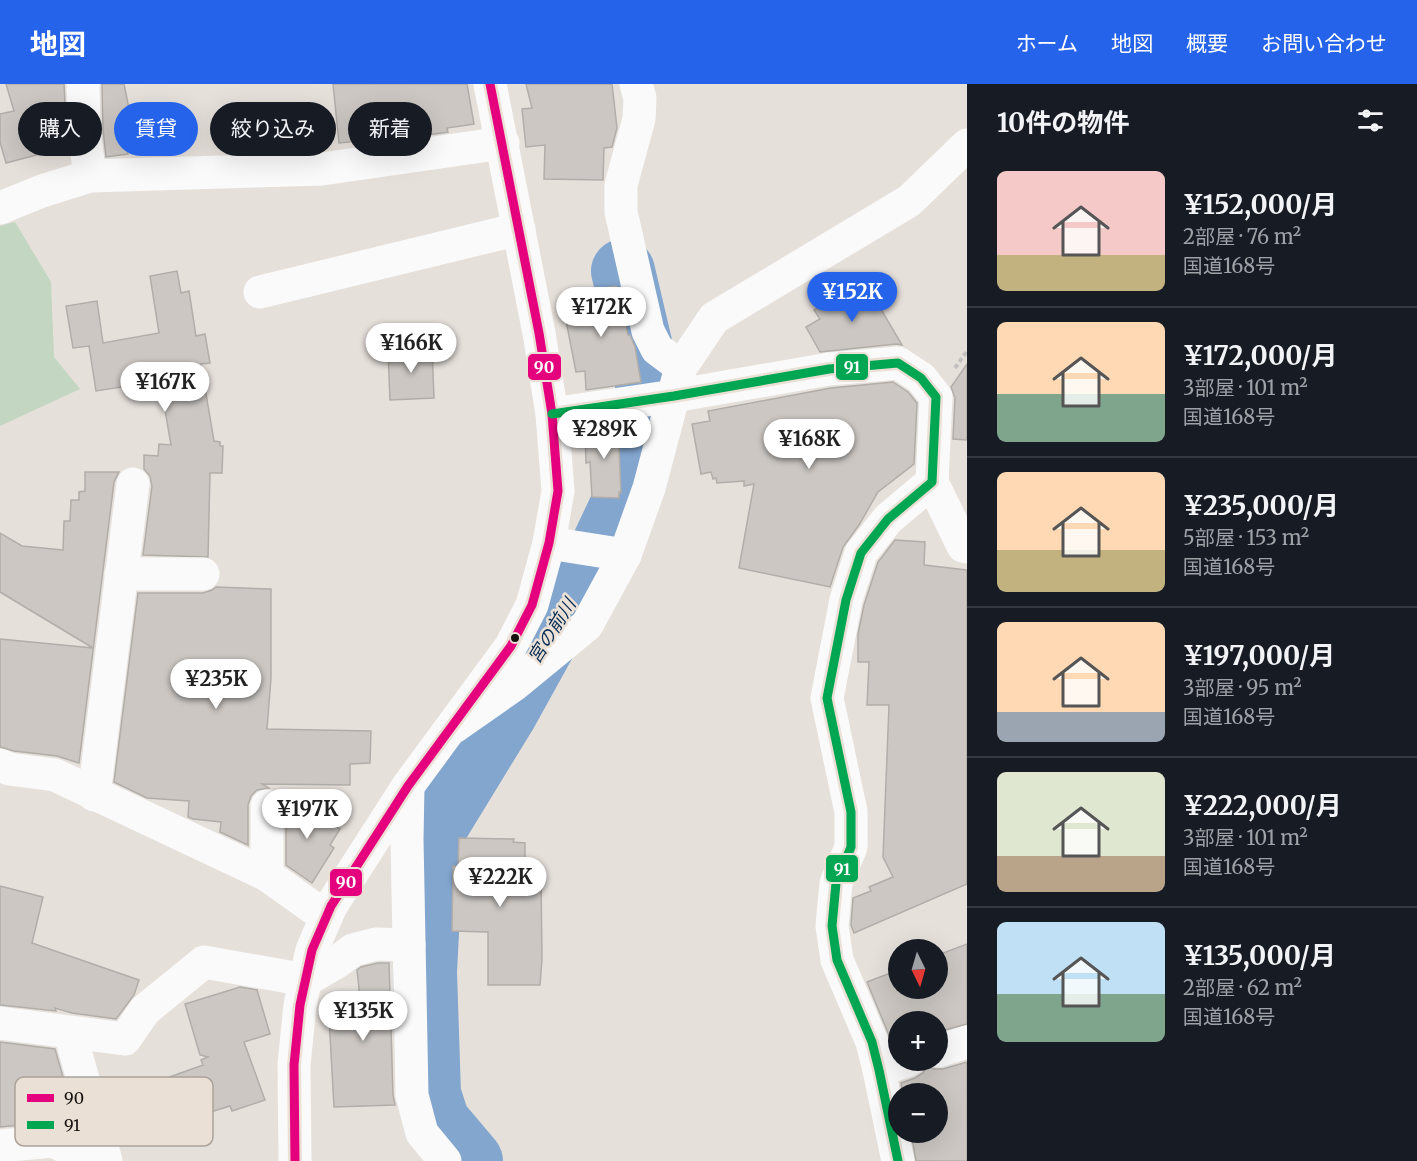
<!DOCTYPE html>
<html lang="ja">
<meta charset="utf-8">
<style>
body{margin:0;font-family:Merriweather,"Noto Sans JP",serif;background:#20242c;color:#f1f3f6;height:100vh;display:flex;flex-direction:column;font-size:22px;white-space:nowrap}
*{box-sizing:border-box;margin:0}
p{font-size:20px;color:#9ea1a6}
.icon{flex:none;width:33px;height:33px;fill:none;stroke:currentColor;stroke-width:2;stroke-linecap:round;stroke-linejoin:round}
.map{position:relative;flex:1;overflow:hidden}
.panel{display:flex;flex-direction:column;background:#171b24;width:450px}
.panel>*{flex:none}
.hud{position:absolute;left:18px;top:18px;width:570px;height:54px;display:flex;gap:12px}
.needle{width:39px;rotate:175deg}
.controls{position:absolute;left:888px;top:855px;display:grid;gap:12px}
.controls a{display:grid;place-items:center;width:60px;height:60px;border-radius:50%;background:#171b24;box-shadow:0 6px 24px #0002;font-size:30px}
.price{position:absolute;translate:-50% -51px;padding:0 14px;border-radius:21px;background:#fff;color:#222;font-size:20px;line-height:39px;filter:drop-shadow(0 2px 3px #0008)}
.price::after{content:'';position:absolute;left:50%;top:36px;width:18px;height:14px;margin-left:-9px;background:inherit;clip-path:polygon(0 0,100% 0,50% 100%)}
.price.on{background:#2563eb;color:#fff}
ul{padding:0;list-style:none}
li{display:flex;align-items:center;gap:18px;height:150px;padding:0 30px}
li+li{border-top:2px solid #363941}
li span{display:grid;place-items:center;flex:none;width:168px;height:120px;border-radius:9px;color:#555}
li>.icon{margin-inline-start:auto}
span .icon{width:72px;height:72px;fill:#fffc;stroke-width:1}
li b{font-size:26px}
h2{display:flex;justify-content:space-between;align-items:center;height:72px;padding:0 30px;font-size:26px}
.tag{padding:0 21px;border-radius:27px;background:#171b24;box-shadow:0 6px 24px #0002;font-size:21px;line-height:54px}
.tag.on{background:#2563eb;color:#fff}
header{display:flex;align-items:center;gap:36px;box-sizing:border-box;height:84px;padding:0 30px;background:#2563eb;color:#fff}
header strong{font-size:28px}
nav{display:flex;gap:33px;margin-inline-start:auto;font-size:21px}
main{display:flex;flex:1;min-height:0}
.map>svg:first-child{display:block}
</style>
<header>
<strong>地図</strong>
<nav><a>ホーム</a><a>地図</a><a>概要</a><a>お問い合わせ</a></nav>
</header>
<main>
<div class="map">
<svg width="967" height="1077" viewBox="0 0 967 1077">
<rect width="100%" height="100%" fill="#e6e0db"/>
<polygon fill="#c2d6c1" points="15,138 51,198 54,273 80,305 0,342 0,142"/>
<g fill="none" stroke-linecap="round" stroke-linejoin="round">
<polyline stroke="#83a6cf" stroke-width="64" points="471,1077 438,1038 429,1010 425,888 432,749 506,628 563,525 589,491 635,394 647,328 647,289 623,187"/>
</g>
<g fill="#ccc7c3" stroke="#b1ada9" stroke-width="1.5">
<polygon points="6,0 64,0 67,63 6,79 0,58 0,30 14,27"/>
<polygon points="102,0 124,0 137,63 127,65 128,70 106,73 103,46"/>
<polygon points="333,0 467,0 474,40 447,44 448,48 368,59 368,56 339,59"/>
<polygon points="526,0 612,0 617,44 612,63 604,64 603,96 544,95 545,61 526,63 522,25 532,24"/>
<polygon points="177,187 181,209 189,207 196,252 205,250 210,279 201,280 214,357 220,358 220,362 223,362 222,389 210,389 208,473 143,471 152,402 150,392 144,385 144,371 158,372 159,360 171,361 160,297 96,307 89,262 73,264 66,222 97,217 103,259 159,249 150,192"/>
<polygon points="865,198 902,261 896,260 820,268 806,243 820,235 814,226"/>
<polygon points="616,202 616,205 619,204 628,251 630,251 635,263 641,298 586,306 585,287 576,288 561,211"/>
<polygon points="432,265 434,314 390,316 388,267"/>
<polygon points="967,280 967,356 953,355 955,314 951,303"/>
<polygon points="893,298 908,308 917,319 914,380 878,408 859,441 843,463 830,503 739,484 754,400 744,402 744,397 717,399 716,394 713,395 711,388 701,390 692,340 710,337 708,327 831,304"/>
<polygon points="618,339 621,409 619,408 619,414 592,413 590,378 586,379 585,349 588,348 587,344"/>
<polygon points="85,388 119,388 114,398 79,679 57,672 14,667 0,663 0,555 93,564 0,508 0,449 22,462 63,466 64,437 70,437 71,416 79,416 79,408 85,407"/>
<polygon points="895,456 925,458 924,481 967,486 967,800 854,849 851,841 853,814 871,807 869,803 893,793 883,773 889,621 867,621 869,578 858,578 858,550 864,521 878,478"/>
<polygon points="216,503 271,505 271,594 267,645 371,647 370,679 350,680 350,701 262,700 269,704 257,706 251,712 248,721 248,761 220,748 221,738 193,735 188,733 189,717 147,714 114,698 138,509 203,509 212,506"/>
<polygon points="282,711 340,745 330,761 334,764 312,799 286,781 286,722"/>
<polygon points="459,754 514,755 513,758 525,759 525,791 541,791 542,875 540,901 488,901 488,848 452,847 453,782 458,782"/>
<polygon points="0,802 43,813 32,859 139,896 134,911 116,935 72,929 55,924 56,927 0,921"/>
<polygon points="967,860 967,940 938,948 938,938 898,938 898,960 893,961 867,898 898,886 898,904 938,904 938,871"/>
<polygon points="378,879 389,879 393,1011 395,1021 334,1023 328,916 360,914 357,886 361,883"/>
<polygon points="240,903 257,906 270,950 244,958 265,1016 232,1027 230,1022 217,1026 120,1059 107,1011 149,995 150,1000 203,981 201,976 208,973 200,971 185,920"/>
<polygon points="0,958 55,965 79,1049 61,1040 52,1038 0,1043"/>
<polygon points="967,978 967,1077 916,1077 911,1048 938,1048 938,1010 903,1010 901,999 915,994 923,989 927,982 934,985 943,985"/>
</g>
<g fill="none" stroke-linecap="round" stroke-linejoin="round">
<polyline stroke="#c3c1c0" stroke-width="4" stroke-dasharray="4.5 3" stroke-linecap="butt" points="955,284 967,267"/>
<g stroke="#fbfafa" stroke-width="33">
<polyline points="83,0 84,47 90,92"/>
<polyline points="636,0 640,14 639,35 621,101 621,128 648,247 657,265 681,283"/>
<polyline points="0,124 42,107 90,92 322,85 503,59"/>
<polyline points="260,208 519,145"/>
<polyline points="552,330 674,312 829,285 898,279 921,294 936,313 932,398 888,435 861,469 846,516 827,614 851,728 851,763 836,799 832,842 837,876 872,958 879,986 898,1077"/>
<polyline points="932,398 963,462 967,463"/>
<polyline points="549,459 625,471"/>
<polyline points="121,490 203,490"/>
<polyline points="454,643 514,601 587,541 625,471 649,404 681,283 714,234 909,117 967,61"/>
<polyline points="0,681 9,685 55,691 267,791 326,833"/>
<polyline points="408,702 407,755 412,1011 422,1049 445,1077"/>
<polyline points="94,711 133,400"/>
<polyline points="267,791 267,722"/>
<polyline points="0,939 125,955 145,926 204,878 306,896 337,878 353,866 376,860 409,861"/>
<polyline points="70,949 106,1077"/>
<polyline points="938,967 967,958"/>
<polyline points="879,986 909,976"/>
<polyline points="0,1062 53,1057 94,1077"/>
</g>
<polyline stroke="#fbfafa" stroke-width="33" points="295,1077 294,981 300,921 312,866 331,822 408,702 511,562 532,521 549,459 558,407 552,330 539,249 490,0"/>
<g stroke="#ebe0d6" stroke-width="14">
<polyline id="bus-1" points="295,1077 294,981 300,921 312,866 331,822 408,702 511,562 532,521 549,459 558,407 552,330 539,249 490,0"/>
</g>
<g stroke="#ebe0d6" stroke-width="14">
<polyline id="bus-2" points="552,330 674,312 829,285 898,279 921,294 936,313 932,398 888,435 861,469 846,516 827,614 851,728 851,763 836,799 832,842 837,876 872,958 879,986 898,1077"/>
</g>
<use href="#bus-1" stroke="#e5007d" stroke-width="9"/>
<use href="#bus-2" stroke="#00a651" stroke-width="9"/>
</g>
<circle fill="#15110e" stroke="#ebe0d6" stroke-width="2" cx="515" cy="554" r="5"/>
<g text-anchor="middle" stroke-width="5" stroke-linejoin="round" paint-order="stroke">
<g font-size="18" font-style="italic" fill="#042b52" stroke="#ebe0d6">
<text transform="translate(552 547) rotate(-58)" y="6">宮の前川</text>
</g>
</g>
<rect x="15" y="993" width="198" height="69" rx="9" fill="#ebe0d6" stroke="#aba29a" stroke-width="1.5"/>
<rect x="27" y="1010" width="27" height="8" fill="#e5007d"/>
<rect x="27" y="1037" width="27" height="8" fill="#00a651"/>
<g font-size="16" fill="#15110e">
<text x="64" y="1020">90</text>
<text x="64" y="1047">91</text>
</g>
<g stroke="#ebe0d6" stroke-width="2">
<rect x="835" y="269" width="34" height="28" rx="6" fill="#00a651"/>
<rect x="527" y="269" width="35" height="28" rx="6" fill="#e5007d"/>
<rect x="825" y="770" width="34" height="29" rx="6" fill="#00a651"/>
<rect x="329" y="784" width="34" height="29" rx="6" fill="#e5007d"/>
</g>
<g font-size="16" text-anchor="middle" font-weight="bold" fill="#fff">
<text x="852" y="289">91</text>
<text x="544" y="289">90</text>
<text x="842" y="791">91</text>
<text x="346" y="804">90</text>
</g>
</svg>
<div class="controls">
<a><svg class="needle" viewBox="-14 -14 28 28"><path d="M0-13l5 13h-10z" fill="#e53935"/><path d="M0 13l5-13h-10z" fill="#9ea1a6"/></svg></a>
<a>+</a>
<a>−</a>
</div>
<b class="price on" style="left:852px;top:239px">¥152K</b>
<b class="price" style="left:601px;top:254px">¥172K</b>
<b class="price" style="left:411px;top:290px">¥166K</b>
<b class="price" style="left:165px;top:329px">¥167K</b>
<b class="price" style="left:604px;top:376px">¥289K</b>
<b class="price" style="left:809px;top:386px">¥168K</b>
<b class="price" style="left:216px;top:626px">¥235K</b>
<b class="price" style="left:307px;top:756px">¥197K</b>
<b class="price" style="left:500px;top:824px">¥222K</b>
<b class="price" style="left:363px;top:958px">¥135K</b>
<div class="hud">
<a class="tag">購入</a>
<a class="tag on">賃貸</a>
<a class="tag">絞り込み</a>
<a class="tag">新着</a>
</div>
</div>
<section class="panel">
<h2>10件の物件<svg class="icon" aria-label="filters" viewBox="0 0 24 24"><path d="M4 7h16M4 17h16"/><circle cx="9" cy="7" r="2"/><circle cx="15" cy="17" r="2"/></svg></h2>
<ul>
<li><span style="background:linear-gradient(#f6c9c9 70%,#c2b280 0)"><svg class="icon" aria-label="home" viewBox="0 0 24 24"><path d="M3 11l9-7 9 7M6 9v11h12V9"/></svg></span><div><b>¥152,000/月</b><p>2部屋 · 76 m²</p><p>国道168号</p></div></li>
<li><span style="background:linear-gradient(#ffd9b3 60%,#7fa58c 0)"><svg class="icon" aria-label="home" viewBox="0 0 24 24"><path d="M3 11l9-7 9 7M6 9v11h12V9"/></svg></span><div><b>¥172,000/月</b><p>3部屋 · 101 m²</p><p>国道168号</p></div></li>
<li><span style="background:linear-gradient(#ffd9b3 65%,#c2b280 0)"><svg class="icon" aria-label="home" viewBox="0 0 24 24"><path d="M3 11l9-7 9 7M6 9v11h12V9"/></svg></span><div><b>¥235,000/月</b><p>5部屋 · 153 m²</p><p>国道168号</p></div></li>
<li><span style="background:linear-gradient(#ffd9b3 75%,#9aa5b1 0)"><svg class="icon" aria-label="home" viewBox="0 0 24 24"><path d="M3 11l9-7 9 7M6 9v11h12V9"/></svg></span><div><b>¥197,000/月</b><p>3部屋 · 95 m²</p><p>国道168号</p></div></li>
<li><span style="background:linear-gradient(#dfe7d0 70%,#b9a48a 0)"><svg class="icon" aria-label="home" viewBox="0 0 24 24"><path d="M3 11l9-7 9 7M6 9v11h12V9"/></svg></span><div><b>¥222,000/月</b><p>3部屋 · 101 m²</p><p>国道168号</p></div></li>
<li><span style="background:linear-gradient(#bfe0f5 60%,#7fa58c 0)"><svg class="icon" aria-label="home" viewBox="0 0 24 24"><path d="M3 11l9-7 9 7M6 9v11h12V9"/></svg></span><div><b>¥135,000/月</b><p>2部屋 · 62 m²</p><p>国道168号</p></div></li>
</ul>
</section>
</main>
